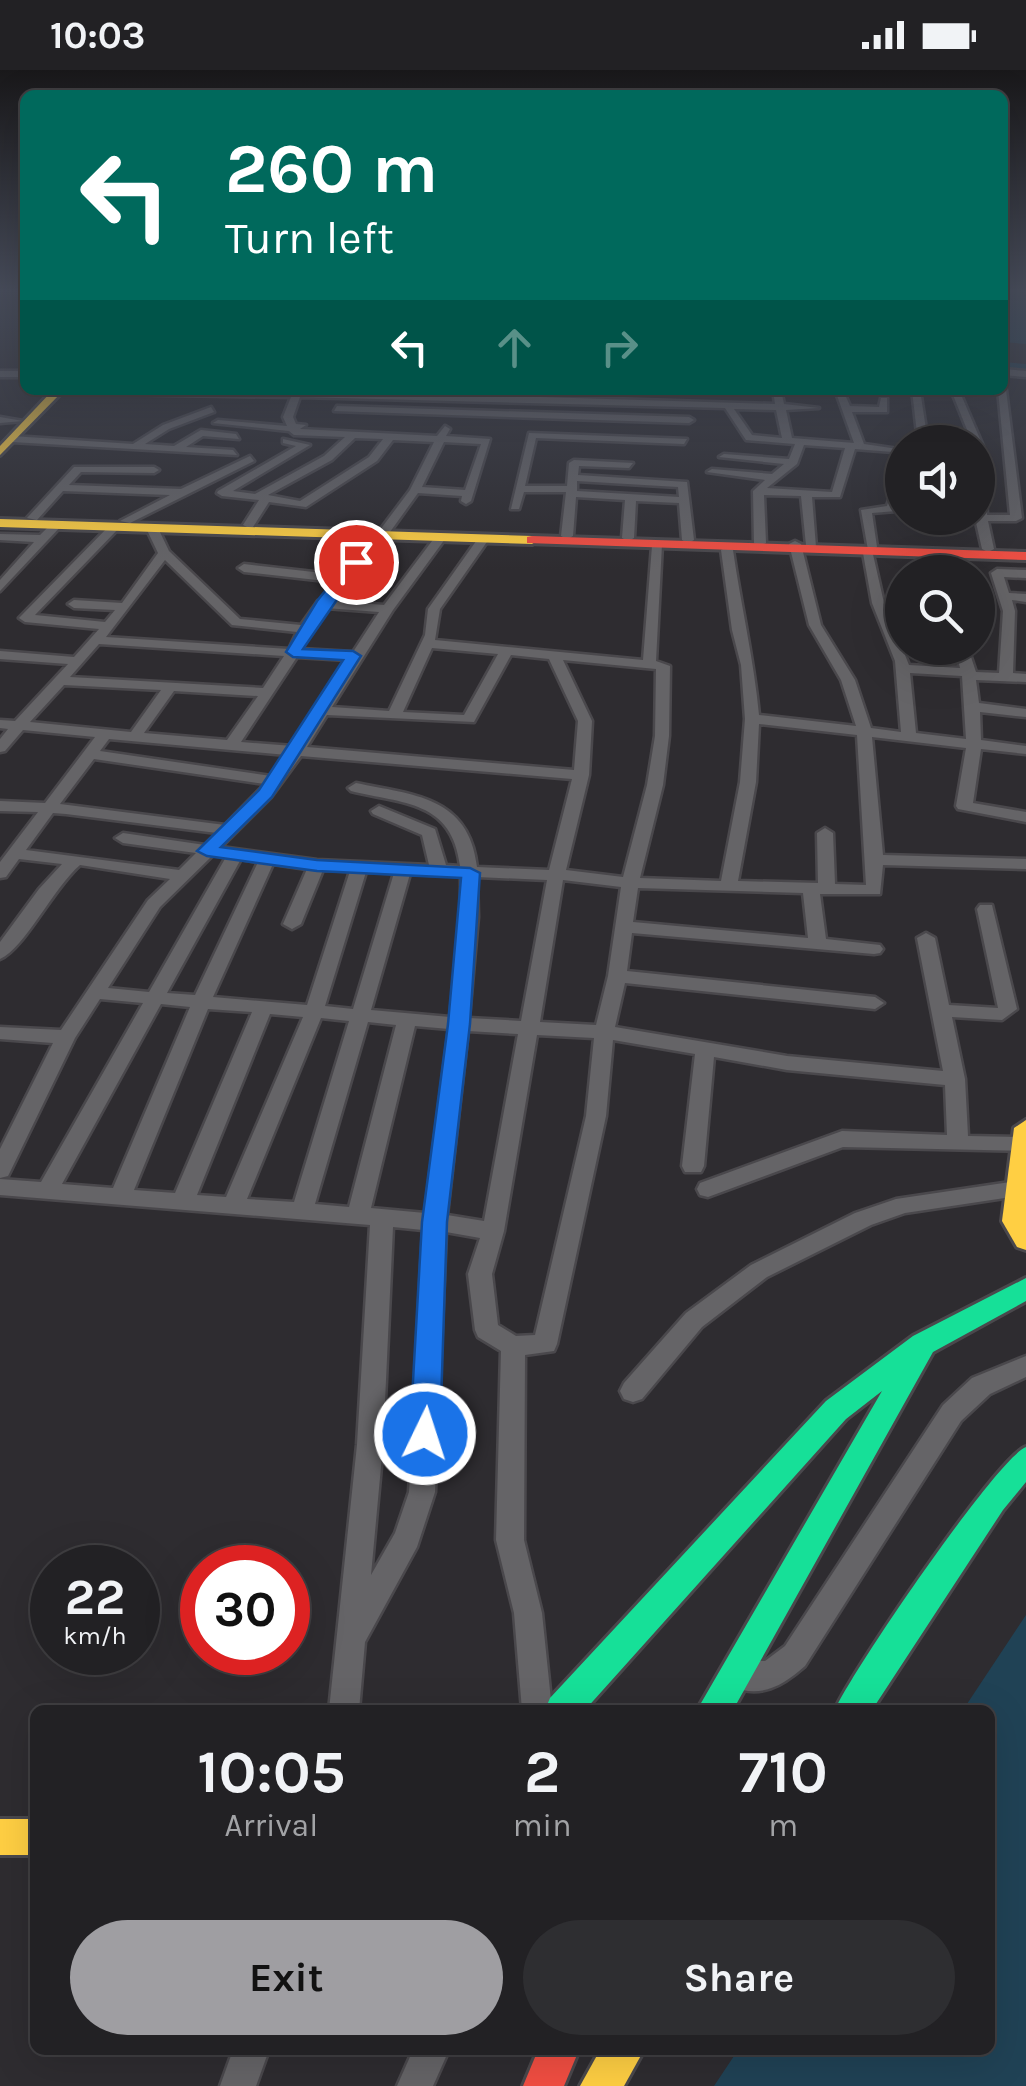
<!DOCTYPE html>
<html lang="en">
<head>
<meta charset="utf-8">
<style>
  :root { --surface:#222124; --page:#2e2e31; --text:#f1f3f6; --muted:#a2a3a6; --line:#3f3e41; --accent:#9f9ea2 }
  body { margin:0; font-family:Karla,sans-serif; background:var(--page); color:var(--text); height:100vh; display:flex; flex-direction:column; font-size:38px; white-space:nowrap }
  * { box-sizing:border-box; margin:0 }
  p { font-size:32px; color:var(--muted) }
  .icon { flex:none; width:55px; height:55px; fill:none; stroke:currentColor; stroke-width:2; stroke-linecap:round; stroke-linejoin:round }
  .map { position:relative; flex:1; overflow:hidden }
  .side { position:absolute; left:30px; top:1635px; width:965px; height:350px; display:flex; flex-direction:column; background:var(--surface); border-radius:15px; box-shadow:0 10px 40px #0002,0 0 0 2px var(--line) }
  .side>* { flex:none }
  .banner { position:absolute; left:20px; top:20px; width:988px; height:305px; border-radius:15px; box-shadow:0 10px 40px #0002,0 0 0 2px var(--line); background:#00695c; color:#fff; overflow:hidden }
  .fabs { position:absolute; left:885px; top:355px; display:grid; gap:20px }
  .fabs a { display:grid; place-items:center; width:110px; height:110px; border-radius:50%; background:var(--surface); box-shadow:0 10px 40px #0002,0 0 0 2px var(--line); font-size:50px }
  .speed { position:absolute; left:30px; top:1475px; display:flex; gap:20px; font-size:50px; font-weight:700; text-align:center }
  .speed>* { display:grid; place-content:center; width:130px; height:130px; border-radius:50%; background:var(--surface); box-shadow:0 10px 40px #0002,0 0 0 2px var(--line); line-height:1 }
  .speed small { font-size:25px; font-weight:400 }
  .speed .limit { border:15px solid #d22; background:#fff; color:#111 }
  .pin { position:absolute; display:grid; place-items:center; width:85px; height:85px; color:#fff; margin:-42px; border:5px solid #fff; border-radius:50%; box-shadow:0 2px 10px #0007 }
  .me { position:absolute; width:110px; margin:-55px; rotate:4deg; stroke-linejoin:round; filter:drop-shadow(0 0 8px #0008) }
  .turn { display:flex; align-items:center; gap:35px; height:210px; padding:0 40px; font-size:45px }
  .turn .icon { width:130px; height:130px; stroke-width:2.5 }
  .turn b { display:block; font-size:70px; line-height:85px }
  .lanes { display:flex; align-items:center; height:95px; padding:0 40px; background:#0003; justify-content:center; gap:50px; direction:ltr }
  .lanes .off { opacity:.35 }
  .eta { display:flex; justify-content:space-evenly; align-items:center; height:170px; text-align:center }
  .eta b { font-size:60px; font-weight:700; line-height:70px }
  .primary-button { display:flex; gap:20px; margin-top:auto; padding:20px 40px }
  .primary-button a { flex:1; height:115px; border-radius:60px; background:var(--accent); color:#111; font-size:40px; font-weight:700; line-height:115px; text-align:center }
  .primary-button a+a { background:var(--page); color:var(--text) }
  .status { display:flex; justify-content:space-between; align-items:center; height:70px; padding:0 50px; background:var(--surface); direction:ltr }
  .status svg { height:28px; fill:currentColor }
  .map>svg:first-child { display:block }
  .water { fill:#204255 }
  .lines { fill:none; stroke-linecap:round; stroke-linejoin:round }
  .canal { fill:#204255; fill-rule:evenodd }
  .street-casing { stroke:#4a484c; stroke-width:5 }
  .fast-casing { stroke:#4a484c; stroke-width:6 }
  .slow-casing { stroke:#4a484c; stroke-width:6 }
  .jam-casing { stroke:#4a484c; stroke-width:6 }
  .street { fill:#656467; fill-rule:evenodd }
  .fast { fill:#16e098; fill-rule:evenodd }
  .slow { fill:#ffcf43; fill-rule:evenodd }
  .jam { fill:#f24e42; fill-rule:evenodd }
  .route { fill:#1a73e8; stroke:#114b97; stroke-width:2.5 }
</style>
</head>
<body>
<div class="status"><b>10:03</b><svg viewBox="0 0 49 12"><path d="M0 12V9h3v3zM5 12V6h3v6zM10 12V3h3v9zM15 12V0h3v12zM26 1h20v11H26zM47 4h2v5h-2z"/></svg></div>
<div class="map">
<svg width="1026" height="2016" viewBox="0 0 1026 2016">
  <rect width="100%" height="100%" fill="#2e2c30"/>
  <g class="water">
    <path d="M1003 218H1015L1026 227V274L1003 272Z"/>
    <path d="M1026 1545V2016H714L738 1980H990V1640H963Z"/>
  </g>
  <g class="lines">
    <path class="canal" d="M1002 292 1026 294V300L1002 297Z"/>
    <defs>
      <g id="street">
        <path d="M1002 299 1026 301V307L1002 305Z"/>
        <rect x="0" y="301" width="25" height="6"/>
        <path d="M1002 317 1006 320 1022 448 1016 451H988L994 479 988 482 982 479 975 448 978 372H972L951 320H959L983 376 987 445H1010L998 320Z"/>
        <path d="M55 320H302L775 334 773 320H781L784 334 819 338 786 340 792 368 854 373 835 320H843L850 336 879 337 881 328H887V342H852L864 374 898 379 893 382 855 379 840 427H812L816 477 806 475 801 426 764 425 766 473 760 476 754 473 753 421 765 410 707 402 712 399 772 404 784 394 719 387 724 384 789 389 795 374 746 370 725 338 300 327 293 347 296 354 306 355 300 359 437 366 445 356 450 359 446 366 490 369 471 431 466 434 461 431 462 426 418 423 390 462H382L380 460 410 420 434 372 393 370 377 391 306 437 269 432 253 457 249 458 243 455 259 430 222 426 217 423 218 421 296 376 283 373V369L310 375 233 421 255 424 324 386 345 367 294 365 289 361 213 353 218 350 287 356 283 347 291 327 59 323ZM734 339 776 340 782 368 752 365ZM355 368 383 369 369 387 300 431 268 425 332 390ZM444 372 481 374 465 420 422 417ZM804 375 845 378 832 422 767 418 797 394Z"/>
        <path d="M912 320H920L928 372H918Z"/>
        <path d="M337 336 689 347 694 350 689 353 334 341Z"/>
        <path d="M211 337 214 342 169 359 145 374 174 376 201 360 236 364 239 369 203 366 186 377 233 380 237 385 12 372 7 369 12 366 133 374 163 355Z"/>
        <path d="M0 347 23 351 0 353Z"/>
        <path d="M529 363 687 369 684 374 536 368 525 416H567L569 393 574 390 633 393 629 398 579 396 578 405 687 412 694 470 688 473 682 470 679 433 636 431 634 468 628 471 622 468 625 430 576 427 573 466 567 469 561 466 566 422H524L519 439H511ZM577 411 678 417 679 427 577 421Z"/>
        <path d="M250 386 254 391 130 453 120 451 170 425 63 421 37 450 27 448 74 397H154L159 400 154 403 81 402 69 415 181 419Z"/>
        <path d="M902 401V421L896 441 872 443 877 477 872 480 884 533 909 595 960 598 955 578H968L976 602 999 603 1003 541 991 503 997 499 1026 500V508L1004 507 1009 523 1026 524V532L1012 530 1015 541 1013 603 1026 604V612L976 610 979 633 1026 639V647L980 642 981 670 1026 676V684L981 679 973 733 1026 742V752L958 739 956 736 966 678 872 667 883 785 1026 789V799L883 795 880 824H820L826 869 880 875 883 879 880 883 874 884 632 863 627 901 875 927 884 933 875 939 625 913 615 957 787 986 943 1001 917 868 926 863 935 868 949 935 998 938 977 839 980 835H992L1017 939 1002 950 952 947 965 1009 968 1066 1021 1067 1026 1069V1081L843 1077 708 1127 700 1125 697 1119 700 1113 842 1061 947 1065 945 1015 787 1000 714 987 704 1096 701 1102H685L682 1096 695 984 613 970 606 1046 557 1274 554 1281 525 1285 524 1470 542 1543 552 1640H522L514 1543 496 1470 501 1281 478 1267 475 1260 468 1204 480 1168 446 1162 435 1422 417 1477 365 1572 359 1640H329L357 1375 370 1155 0 1125V1109L41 1112 143 933 100 929 75 968 11 1100 8 1106 0 1108V1079L53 973 0 969V957L61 960 148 830 170 809 80 795C54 817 24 879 0 889V872L39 819 62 794 19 789 6 807 0 808V792L38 742 0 741V731L45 733 95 667 23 660 5 681 0 682V669L8 659 0 658V650L15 651 68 594 0 589V581L74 587 99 559 25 552 19 548 110 455 120 457 35 545 105 552 115 540 74 538 68 534 74 530 122 533 158 483 146 458 152 455 158 458 169 481 240 549 301 555 318 531 322 530 384 535 435 467H443L445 469 393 540 332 637 389 641 425 565 428 539 479 467 489 469 440 539 435 570 643 590 652 476 662 474 656 591 670 596 669 666 663 715 640 808 721 811 740 712 745 649 741 595 732 560 721 480 727 477 733 480C741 536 754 590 759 645L856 656 841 610 809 555 789 474 795 471 801 474 821 555 855 610 871 658 901 662 895 591 872 533 863 483 868 480 861 440 887 436 897 404ZM165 490 232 555 297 562 289 579 106 567ZM326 538 379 542 353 582 301 579ZM99 574 284 586 263 618 70 607ZM432 578 498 584 464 645 403 642ZM511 585 549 589 578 651 574 700 307 677 327 645 474 652ZM297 587 348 590 293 676 241 672ZM563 590 656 599 655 666 647 715 623 807 566 800 589 705 592 651ZM910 603 962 606 966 669 916 663ZM64 615 161 620 131 662 30 652ZM174 621 258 626 227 670 144 663ZM759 654 857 665 866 815 835 814 833 763 825 758 817 763 818 813 738 811 756 712ZM109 669 287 685 271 706 100 681ZM301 686 572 709 549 800 477 797C469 726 413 725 356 713L348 718 351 721C403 734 452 730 460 796L446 795 435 759 379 736 371 741 373 744 422 765 429 795 317 790 221 777 271 727ZM94 689 265 714 225 755 60 734ZM53 743 66 744 217 763 205 775 123 763 115 768 123 773 196 783 179 800 26 780ZM213 785 226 787 149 922 108 918 160 837ZM241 789 258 792 195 925 167 923ZM273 794 307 799 283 854 292 859 301 854 323 800 350 801 307 935 213 927ZM366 802 394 803 353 939 325 936ZM410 804 461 806V847L450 947 371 940ZM477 807 547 810 521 951 469 948 478 847ZM563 810 621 817 608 906 596 955 540 952ZM638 818 803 823 808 868 633 852ZM161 934 190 937 113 1118 62 1114ZM208 939 252 942 175 1123 134 1120ZM270 944 303 947 226 1127 197 1125ZM321 948 349 951 294 1132 247 1129ZM368 952 396 955 349 1137 315 1134ZM415 956 449 959 425 1143 371 1138ZM468 961 518 964 484 1151 447 1145ZM537 965 594 968 586 1046 535 1265 516 1266 498 1255 492 1204 504 1161ZM393 1157 423 1160 409 1422 395 1463 371 1505 383 1375Z"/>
        <path d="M52 453 62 455 0 521V510L34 472 0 470V464L40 465Z"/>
        <path d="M362 463 372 465 353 488 362 492 341 521 331 518 335 512 244 502 238 498 244 494 340 505 348 495 339 491Z"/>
        <path d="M1017 1111 1026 1116 1025 1125 905 1143 871 1155 767 1207 702 1257 642 1329 633 1332 624 1329 620 1321 624 1313 686 1243 751 1195 855 1143 896 1129Z"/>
        <path d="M1026 1286V1307L990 1324 961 1351 805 1596C782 1616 761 1629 730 1616L725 1606 730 1596 740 1591H765L785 1576 943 1335 972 1308Z"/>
        <path d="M233 1980H269L256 2016H220Z"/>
        <path d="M413 1980H449L433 2016H397Z"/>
      </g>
      <g id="fast">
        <path d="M1026 1208V1231L933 1282 733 1640H697L882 1321 846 1349 585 1640H545L550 1628 826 1331 913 1266Z"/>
        <path d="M1026 1377V1412L1003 1440 872 1640H835C850 1604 998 1387 1026 1377Z"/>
      </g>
      <g id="slow">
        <path d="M53 320H64L0 385V376Z"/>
        <path d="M0 449 532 466 538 470 532 474 0 457Z"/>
        <path d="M1026 1050V1180L1017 1177 1002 1151 1014 1058Z"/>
        <rect x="0" y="1749" width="35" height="36"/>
        <path d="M600 1980H644L624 2016H580Z"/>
      </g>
      <g id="jam">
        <path d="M532 466 1026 482V490L527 473V467Z"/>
        <path d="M538 1980H579L564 2016H523Z"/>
      </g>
    </defs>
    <use href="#street" class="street-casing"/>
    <use href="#fast" class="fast-casing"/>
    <use href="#slow" class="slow-casing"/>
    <use href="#jam" class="jam-casing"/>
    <use href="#street" class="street"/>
    <use href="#fast" class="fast"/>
    <use href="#slow" class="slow"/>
    <use href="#jam" class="jam"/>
  </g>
  <linearGradient id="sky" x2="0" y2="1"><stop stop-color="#19181a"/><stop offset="0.44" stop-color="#464b59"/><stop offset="1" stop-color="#464b59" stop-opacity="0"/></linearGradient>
  <rect width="1026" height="500" fill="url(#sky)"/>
  <path class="route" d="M351 489 363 492 303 579 353 581 361 586 272 727 221 777 317 790 470 798 480 803 470 954 447 1152 440 1364 435 1373 425 1376 415 1373 410 1364 422 1152 448 954 461 808 317 801 207 786 197 781 259 720 343 590 293 587 286 582 317 531Z"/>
</svg>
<div class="fabs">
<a><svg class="icon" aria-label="sound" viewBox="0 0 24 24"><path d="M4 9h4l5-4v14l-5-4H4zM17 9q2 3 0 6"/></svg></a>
<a><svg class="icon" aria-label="search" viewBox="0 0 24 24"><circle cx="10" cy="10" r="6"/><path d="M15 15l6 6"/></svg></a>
</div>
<div class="speed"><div>22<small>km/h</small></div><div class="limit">30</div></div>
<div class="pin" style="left:356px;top:492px;background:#d93025"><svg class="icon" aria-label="arrive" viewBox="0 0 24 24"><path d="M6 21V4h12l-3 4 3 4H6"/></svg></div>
<svg class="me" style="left:425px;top:1364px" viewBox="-20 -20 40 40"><circle r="17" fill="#1a73e8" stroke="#fff" stroke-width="3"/><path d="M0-11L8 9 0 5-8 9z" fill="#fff"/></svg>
<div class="banner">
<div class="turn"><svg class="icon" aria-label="left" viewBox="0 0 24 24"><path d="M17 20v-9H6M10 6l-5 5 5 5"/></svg><div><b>260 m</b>Turn left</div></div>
<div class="lanes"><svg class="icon" aria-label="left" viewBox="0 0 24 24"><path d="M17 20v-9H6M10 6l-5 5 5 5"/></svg><svg class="icon off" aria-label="ahead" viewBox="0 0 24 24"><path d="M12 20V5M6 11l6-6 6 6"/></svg><svg class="icon off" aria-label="right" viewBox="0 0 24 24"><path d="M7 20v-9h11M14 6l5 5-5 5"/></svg></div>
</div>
<section class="side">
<div class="eta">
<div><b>10:05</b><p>Arrival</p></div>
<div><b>2</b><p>min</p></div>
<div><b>710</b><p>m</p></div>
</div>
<div class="primary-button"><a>Exit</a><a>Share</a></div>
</section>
</div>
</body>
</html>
